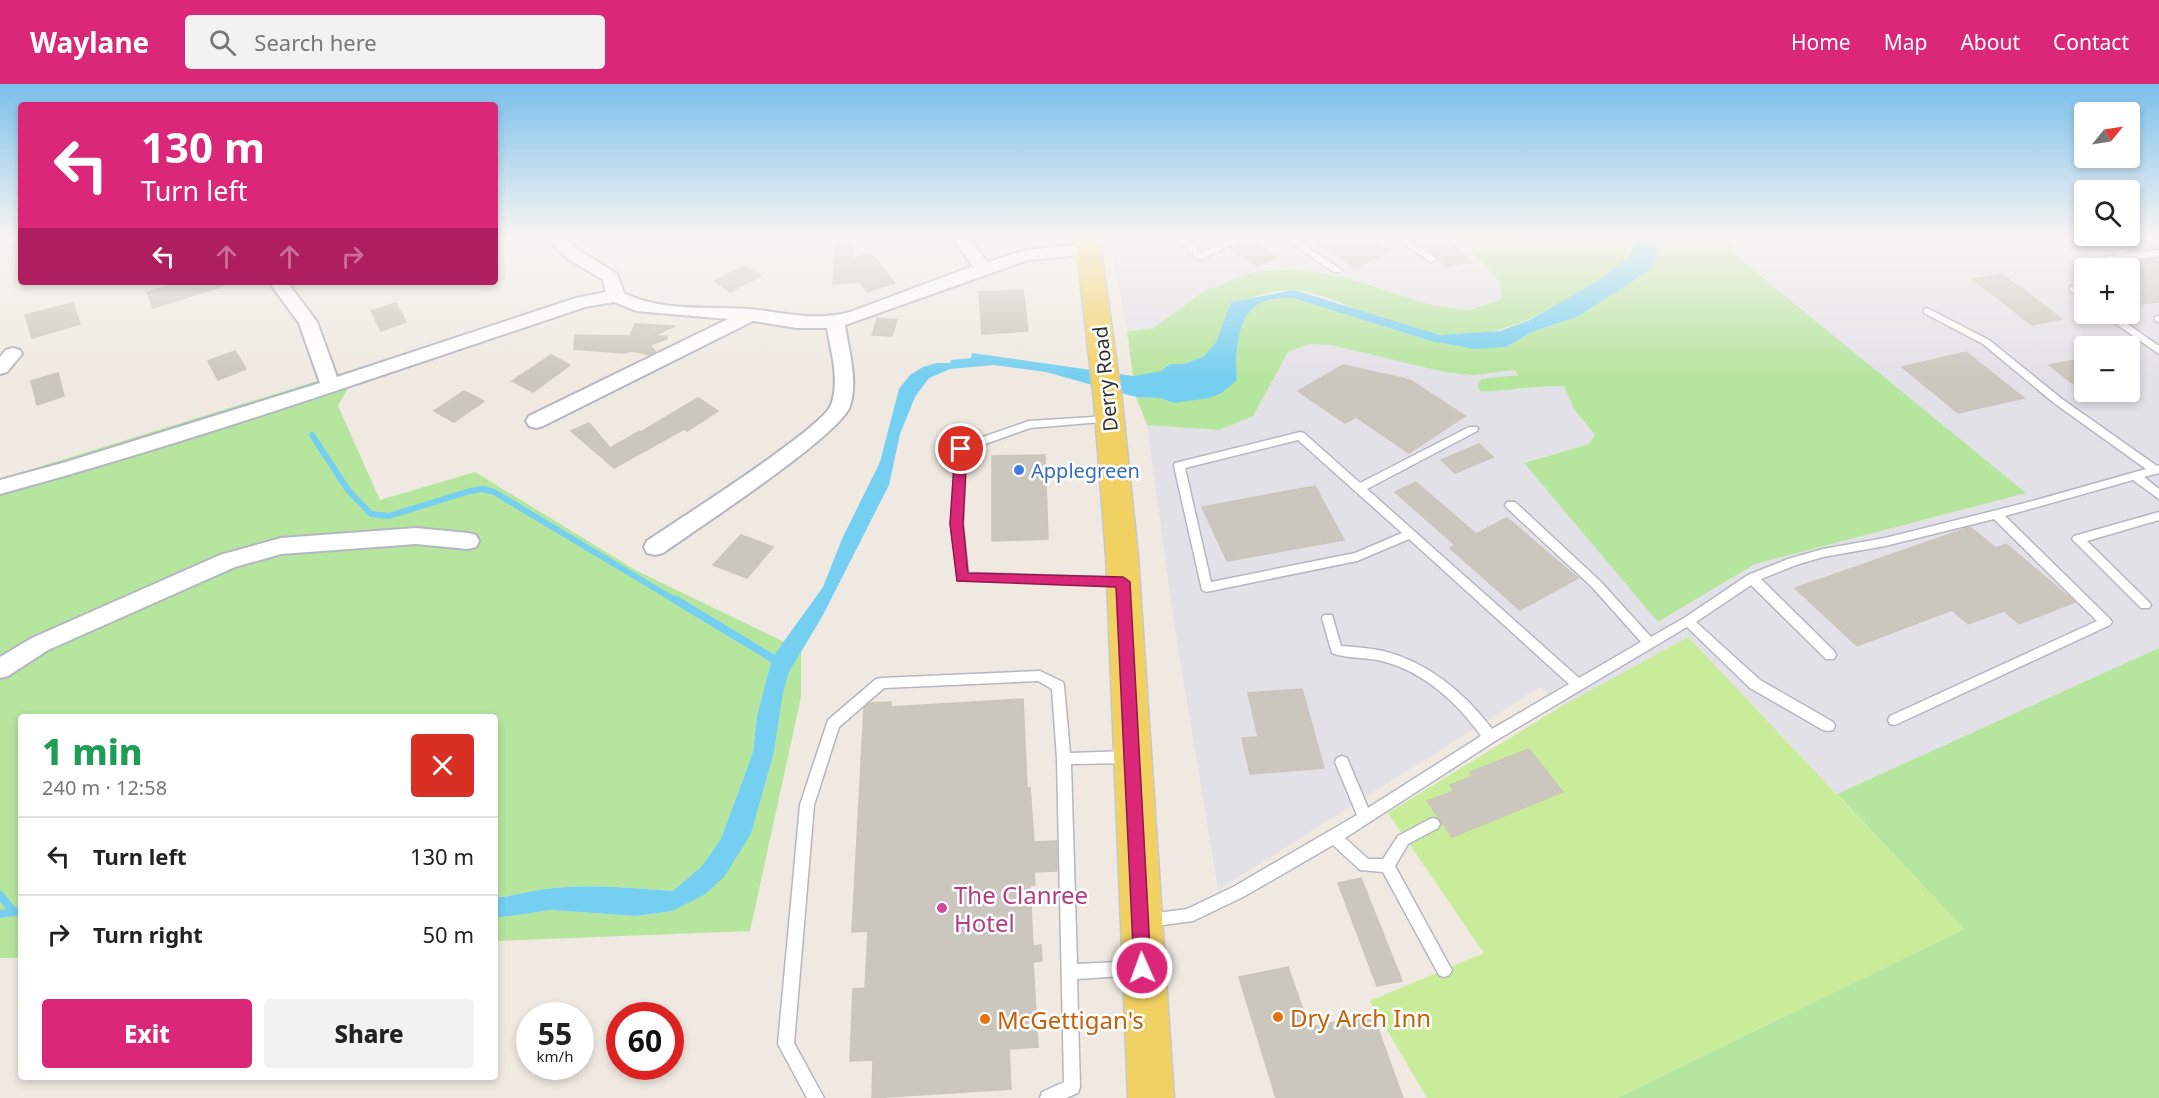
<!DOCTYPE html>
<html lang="en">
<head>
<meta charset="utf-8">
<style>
  :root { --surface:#fff; --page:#f2f2f2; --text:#222; --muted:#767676; --line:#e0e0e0; --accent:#db2777 }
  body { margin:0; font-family:"Noto Sans",sans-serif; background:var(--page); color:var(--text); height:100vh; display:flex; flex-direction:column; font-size:22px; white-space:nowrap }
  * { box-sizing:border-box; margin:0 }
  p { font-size:20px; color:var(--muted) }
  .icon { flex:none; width:33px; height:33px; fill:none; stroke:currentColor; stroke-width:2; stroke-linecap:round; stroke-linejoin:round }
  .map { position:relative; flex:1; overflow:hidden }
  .drawer { position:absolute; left:18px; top:630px; width:480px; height:366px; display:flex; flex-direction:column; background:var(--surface); border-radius:6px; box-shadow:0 3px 9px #0003 }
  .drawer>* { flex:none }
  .guide { position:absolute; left:18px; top:18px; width:480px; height:183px; border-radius:6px; box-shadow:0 3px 9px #0003; background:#db2777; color:#fff; overflow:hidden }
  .needle { width:39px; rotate:60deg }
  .controls { position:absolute; left:2074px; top:18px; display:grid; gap:12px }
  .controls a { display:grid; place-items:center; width:66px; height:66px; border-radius:6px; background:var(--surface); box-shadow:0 3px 9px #0003; font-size:30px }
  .speed { position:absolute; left:516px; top:918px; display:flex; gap:12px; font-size:30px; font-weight:700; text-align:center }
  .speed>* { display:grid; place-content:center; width:78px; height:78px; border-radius:50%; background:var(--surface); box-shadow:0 3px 9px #0003; line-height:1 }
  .speed small { font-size:15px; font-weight:400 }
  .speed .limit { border:9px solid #d22; background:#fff; color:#111 }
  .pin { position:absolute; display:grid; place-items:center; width:51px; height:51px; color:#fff; margin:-26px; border:3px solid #fff; border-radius:50%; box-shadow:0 2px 6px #0007 }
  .me { position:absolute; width:66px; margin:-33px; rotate:358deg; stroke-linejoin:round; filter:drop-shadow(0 0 4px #0008) }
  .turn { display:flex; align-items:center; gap:21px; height:126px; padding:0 24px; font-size:27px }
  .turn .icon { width:78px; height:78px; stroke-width:2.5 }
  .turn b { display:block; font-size:42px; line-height:51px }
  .lanes { display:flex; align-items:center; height:57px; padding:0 24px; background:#0003; justify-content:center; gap:30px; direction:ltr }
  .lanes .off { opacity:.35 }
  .round { display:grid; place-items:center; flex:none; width:63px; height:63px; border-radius:6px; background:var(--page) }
  .headline { display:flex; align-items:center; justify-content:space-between; height:102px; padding:0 24px }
  h1 { font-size:36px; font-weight:800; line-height:45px; color:#1e9e55 }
  .button { display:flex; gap:12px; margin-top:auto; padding:12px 24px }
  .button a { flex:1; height:69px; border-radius:6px; background:var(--accent); color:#fff; font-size:24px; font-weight:800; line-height:69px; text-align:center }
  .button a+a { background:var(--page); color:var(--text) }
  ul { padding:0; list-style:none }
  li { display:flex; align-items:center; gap:18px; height:78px; padding:0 24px; border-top:2px solid var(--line) }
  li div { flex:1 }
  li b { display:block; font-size:22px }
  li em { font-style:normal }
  header { display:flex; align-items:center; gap:36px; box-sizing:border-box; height:84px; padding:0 30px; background:var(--accent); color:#fff }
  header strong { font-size:28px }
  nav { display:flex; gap:33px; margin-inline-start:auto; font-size:21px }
  .search { width:420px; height:54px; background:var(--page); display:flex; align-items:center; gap:15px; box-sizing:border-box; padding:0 21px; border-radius:6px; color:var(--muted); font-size:22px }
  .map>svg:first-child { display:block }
  .industrial { fill:#e3e1e8; fill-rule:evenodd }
  .green { fill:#b6e59e }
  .pitch { fill:#c9ec9a }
  .water { fill:#75cff0 }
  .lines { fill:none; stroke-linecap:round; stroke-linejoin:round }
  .stream-far1 { stroke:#75cff0; stroke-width:6 }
  .stream { stroke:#75cff0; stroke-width:8 }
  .building { fill:#cbc7bf; stroke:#cbc5ba; stroke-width:1.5 }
  .service-casing { stroke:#b4b7c1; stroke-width:3 }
  .minor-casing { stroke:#b4b7c1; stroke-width:4 }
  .primary-casing { stroke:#c9c9c9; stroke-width:3 }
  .service { fill:#fff; fill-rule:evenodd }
  .minor { fill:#fff; fill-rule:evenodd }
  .primary { fill:#f2d163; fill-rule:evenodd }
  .route { fill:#db2777; stroke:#8e194d; stroke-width:1.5 }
  .shop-dot { fill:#3f7fe0; stroke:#fff; stroke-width:2 }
  .hotel-dot { fill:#d1479c; stroke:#fff; stroke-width:2 }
  .food-dot { fill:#e8710a; stroke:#fff; stroke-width:2 }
  .labels { text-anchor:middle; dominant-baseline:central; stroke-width:5; stroke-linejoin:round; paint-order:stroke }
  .street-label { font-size:20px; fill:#2e2e2e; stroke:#fff }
  .shop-label { font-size:20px; fill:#366cbe; stroke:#fff; text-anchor:start }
  .near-hotel-label { font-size:24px; fill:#b23c85; stroke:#fff; text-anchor:start }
  .near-food-label { font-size:24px; fill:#c56008; stroke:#fff; text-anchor:start }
</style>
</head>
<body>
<header>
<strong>Waylane</strong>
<div class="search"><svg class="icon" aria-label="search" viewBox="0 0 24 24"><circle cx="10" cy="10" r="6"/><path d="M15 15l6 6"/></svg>Search here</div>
<nav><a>Home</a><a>Map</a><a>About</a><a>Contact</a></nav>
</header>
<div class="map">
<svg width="2159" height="1014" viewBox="0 0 2159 1014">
  <rect width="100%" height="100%" fill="#efe9e1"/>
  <g class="industrial">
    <path d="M1109 151H1456L1500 198 1503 215 1470 226 1434 222 1343 193 1293 185 1206 206 1152 245 1127 246Z"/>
    <path d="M1728 151H1839L1860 161 1912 151H2159V564L1837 710 1688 553 1562 622 1540 603 1218 806 1174 539 1147 341 1219 346 1288 267 1309 260 1331 261 1473 291 1515 286 1518 291 1481 296 1518 306 1536 302H1565L1574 325 1595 351 1589 360 1524 378 1659 538 1755 480 2025 409 1735 171ZM2085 184H2130V230H2085ZM2085 262H2130V308H2085Z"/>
  </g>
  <g class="green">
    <path d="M1456 151H1637C1638 172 1612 187 1597 197 1550 228 1500 256 1441 251 1418 249 1393 238 1371 231 1349 223 1317 207 1293 206 1273 205 1251 215 1231 218L1216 258 1203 273 1183 280H1170L1161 287 1133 292 1127 247 1152 245 1206 206 1255 188 1293 185 1343 193 1434 222 1470 226 1502 215 1500 198Z"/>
    <path d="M1661 151H1728L1735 171 2026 409 1755 480 1658 538 1524 379 1589 360 1595 351 1574 325 1564 302C1536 302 1509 306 1481 308L1477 302 1481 295 1518 291 1515 286 1473 291 1445 288 1331 261 1309 260 1288 268 1253 332 1219 346 1147 341 1136 313 1161 314 1174 319 1237 296C1235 272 1236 232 1260 219 1270 214 1282 214 1293 214L1431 257 1506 263 1532 248 1579 232 1651 185 1659 170Z"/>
    <path d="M359 284 338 322 380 416 475 388 637 487 784 558 772 574 757 632 753 668 721 755 701 783 673 807C632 804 587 799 546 805 529 807 513 812 495 814V633H21V874H0V395Z"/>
    <path d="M2159 564V1014H1617L1964 845 1837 710Z"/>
    <path d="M801 567V613L750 847 495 857V834L551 826 636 832 672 827 751 750 774 668 783 609 789 588Z"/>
  </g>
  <path class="pitch" d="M1688 553 1964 845 1617 1014H1427L1370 917 1484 869 1388 729 1562 622Z"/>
  <path class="water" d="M1637 151H1661L1659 170 1651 185 1579 232 1532 248 1506 263 1475 265 1431 257 1293 214C1282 214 1270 214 1260 219 1236 232 1235 272 1237 296L1222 309 1209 314 1174 319 1161 314 1136 313 1046 288 994 281 950 285 929 294 915 313 900 350 889 401 823 531 789 588 783 609 774 668 751 750 724 793 704 811 672 827 636 832 551 826 495 834V814C513 812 529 807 546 805 587 799 632 804 673 807L701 783 721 755 753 668 757 632 772 574 823 503 842 455 880 378 899 305 910 291 923 283 936 279H950L951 276 971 274 972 269 1133 292 1161 287 1170 280H1183L1203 273 1216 258 1231 218 1294 206 1440 251 1500 247 1530 236 1599 196 1628 174 1637 156Z"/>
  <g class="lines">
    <path class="stream-far1" d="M312 351 348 406 371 430 389 432 470 407 483 405 494 408 678 518"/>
    <g class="stream">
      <path d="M676 516 772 574"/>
      <path d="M0 811 13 827"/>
      <path d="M0 830 21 827"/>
    </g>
  </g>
  <g class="building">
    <path d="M1302 151H1364L1390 167 1356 184Z"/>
    <path d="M1415 151H1444L1471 178 1446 183Z"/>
    <path d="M2130 151H2159V164L2130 167Z"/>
    <path d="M1249 154 1277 173 1258 182 1229 164Z"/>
    <path d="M852 161V174L871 170 895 199 867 208 859 198 833 200 835 162Z"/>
    <path d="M2159 174V218L2139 220 2130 213V178Z"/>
    <path d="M744 182 760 192 730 208 715 197Z"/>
    <path d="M2002 190 2062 235 2032 241 1973 195Z"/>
    <path d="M181 198H222L223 202 153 224 147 208Z"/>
    <path d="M1023 206 1028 247 982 250 979 208Z"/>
    <path d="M73 219 80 240 32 254 25 231Z"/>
    <path d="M396 219 406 238 381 247 371 227Z"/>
    <path d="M877 234 897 236 892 252 872 251Z"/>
    <path d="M635 240 675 242 653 252H667V255L650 261 656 268 650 271 632 267 624 269 574 265 575 251 630 252Z"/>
    <path d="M235 267 246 285 218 296 208 277Z"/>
    <path d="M1966 268 2024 314 1958 329 1902 283Z"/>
    <path d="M551 271 570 281 533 308 512 297Z"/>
    <path d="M2085 274V309L2049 281Z"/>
    <path d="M1343 281 1410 296 1465 332 1409 369 1356 333 1345 339 1298 307Z"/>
    <path d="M58 289 64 312 37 321 31 297Z"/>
    <path d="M464 307 484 317 454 338 434 327Z"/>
    <path d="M698 314 718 327 687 347 684 345 614 384 571 347 589 339 610 364 640 347 641 348Z"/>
    <path d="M1479 360 1493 373 1455 389 1441 376Z"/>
    <path d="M1045 371 1048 455 992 457V372Z"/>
    <path d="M1416 398 1476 450 1507 434 1578 494 1520 526 1450 464 1455 461 1395 408Z"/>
    <path d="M1315 402 1344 456 1227 477 1202 423Z"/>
    <path d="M1970 443 1996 464 2006 460 2075 518 2019 540 2004 527 1968 540 1952 526 1857 562 1795 504Z"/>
    <path d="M741 451 773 463 747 494 713 481Z"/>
    <path d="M1302 605 1324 684 1250 690 1242 654 1258 653 1248 609Z"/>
    <path d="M1023 615 1027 704H1030L1034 758 1057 757V787L1034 788 1035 801H1030L1033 862 1041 861 1042 877 1033 878 1038 963 1009 965 1011 1005 872 1014 873 976 850 977 853 905 865 904 868 847 852 848 864 624 870 619 891 618V623Z"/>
    <path d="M1529 665 1563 708 1452 753 1427 717 1454 707 1450 701 1473 692 1470 688Z"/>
    <path d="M1361 794 1402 897 1377 902 1338 799Z"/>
    <path d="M1288 883 1309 943 1373 931 1403 1014H1276L1239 893Z"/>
  </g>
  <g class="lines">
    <defs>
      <g id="service">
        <path d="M1174 151H1183L1201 169 1239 151H1250L1200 176 1197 175Z"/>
        <path d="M1279 151H1289L1342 186 1340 188H1334Z"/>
        <path d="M1390 151H1400L1437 175 1432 178 1429 177Z"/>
        <path d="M2159 166V172L2094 180 2089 177 2094 174Z"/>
        <path d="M2073 202 2085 209V216L2070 207V203Z"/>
        <path d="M1927 224 1989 256 2062 315 2157 382 2159 381V389L2144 393 2159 405V415L2133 396 2005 432 2110 535 2112 538 2110 541 1895 641 1890 640 1888 636 1890 632 2097 537 1994 435 1885 462 1823 473 1796 481 1761 495 1834 567 1836 571 1834 575H1826L1751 501 1696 538 1760 596 1833 638 1835 642 1833 646 1828 647 1823 646 1750 604 1687 543 1495 657 1345 754 1368 775H1383L1398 752 1428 736 1433 734 1438 736 1440 740 1438 744 1408 760 1395 782 1449 881 1452 886 1449 891 1444 893 1439 891 1383 788 1360 786 1333 761 1243 813 1193 837 1148 843 1143 841 1141 836 1143 831 1187 825 1233 803 1357 731 1335 678 1337 674 1342 672 1347 674 1368 724 1481 652C1458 619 1423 587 1382 577 1366 573 1348 575 1332 569L1322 534 1324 531H1332L1341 562C1355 563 1369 564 1383 567 1428 578 1465 609 1492 645L1569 600 1409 455 1357 477 1206 508 1202 506 1174 382 1175 379 1300 348 1304 349 1360 399 1469 343H1477L1478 345 1477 347 1367 405 1579 594 1641 558 1592 503 1507 424 1505 421 1507 418H1515L1600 497 1651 553 1684 534 1748 491 1788 475 1823 465 1885 454 2029 418 2146 385 2054 319 1983 260 1924 229V225ZM1298 356 1402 449 1355 469 1211 498 1185 384Z"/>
        <path d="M2102 230H2113L2159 262V270Z"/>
        <path d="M2159 232V238L2155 237V233Z"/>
        <path d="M1109 332 1113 333 1114 335 1113 337 1030 344 966 367 963 440 968 489 1123 494 1129 498 1127 501 958 496 951 440 957 362 1029 337Z"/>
        <path d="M2159 428V436L2087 457 2149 518 2151 521 2149 524H2141L2072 455 2074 452Z"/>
        <path d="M1040 587 1063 598 1064 602 1070 669 1128 667 1133 669 1135 673 1133 677 1128 679 1071 680 1077 880 1137 877 1142 879 1145 884 1142 889 1137 891 1077 895 1080 1003 1078 1009 1066 1014H1040L1042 1008 1064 998 1057 675 1052 605 1038 597 884 604 839 643 814 721 794 959 824 1014H807L778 960 800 721 828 636 876 595 881 594Z"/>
      </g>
      <g id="minor">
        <path d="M543 151H561L579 166 617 190 624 209C661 228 707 222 748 225 783 228 815 238 850 228L973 182 950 151H967L987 178 1026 166 1090 160 1096 161 1098 165 1096 169 1090 170 1028 176 845 241C849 268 858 296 850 322 841 351 695 446 663 469L655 471 647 469 644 463 647 457C676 437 823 344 831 321 840 296 831 268 827 244H797L753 237 543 342 536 344 529 342 526 337 529 332 728 235 636 227 614 218 585 223C391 288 198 356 0 410V396L66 378 320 299 299 239 269 198H287L317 238 337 293 576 214 606 208 603 196 567 174Z"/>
        <path d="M13 264 20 266 22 270 7 288 0 290V273L6 266Z"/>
        <path d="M416 444 468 449 476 451 479 457 476 463 468 465 416 460 281 470 235 483 48 566 8 592 0 594V573L32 554 220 471 281 454Z"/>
      </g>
      <path id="primary" d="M1075 151H1099L1122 317 1138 472 1174 1014H1128L1106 472 1094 317Z"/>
    </defs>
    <use href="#service" class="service-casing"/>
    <use href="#minor" class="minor-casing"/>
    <use href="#primary" class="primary-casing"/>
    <use href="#service" class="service"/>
    <use href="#minor" class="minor"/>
    <use href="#primary" class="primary"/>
  </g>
  <linearGradient id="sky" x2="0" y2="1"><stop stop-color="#7abfeb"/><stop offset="0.52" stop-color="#f8f5f2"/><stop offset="1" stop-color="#f8f5f2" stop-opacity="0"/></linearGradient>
  <rect width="2159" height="293" fill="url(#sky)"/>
  <path class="route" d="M961 361 967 365 963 440 968 489 1123 493 1130 498 1151 884 1148 890 1142 892 1136 890 1134 884 1116 503 957 497 950 440 955 365Z"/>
  <circle class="shop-dot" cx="1019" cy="386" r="6"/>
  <circle class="hotel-dot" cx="942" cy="824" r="6"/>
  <g class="food-dot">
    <circle cx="1278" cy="933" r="6"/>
    <circle cx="985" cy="935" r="6"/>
  </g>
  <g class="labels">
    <g class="street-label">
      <text transform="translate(1105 295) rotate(-96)">Derry Road</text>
    </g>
    <g class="shop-label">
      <text x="1031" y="386">Applegreen</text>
    </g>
    <g class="near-hotel-label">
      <text x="954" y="810">The Clanree<tspan x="954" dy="28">Hotel</tspan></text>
    </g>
    <g class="near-food-label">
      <text x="1290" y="933">Dry Arch Inn</text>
      <text x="997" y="935">McGettigan's</text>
    </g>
  </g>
</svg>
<div class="controls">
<a><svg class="needle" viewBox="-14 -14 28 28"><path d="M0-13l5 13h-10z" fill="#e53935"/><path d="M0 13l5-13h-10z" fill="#767676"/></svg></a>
<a><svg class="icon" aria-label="search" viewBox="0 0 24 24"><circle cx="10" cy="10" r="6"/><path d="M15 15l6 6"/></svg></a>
<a>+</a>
<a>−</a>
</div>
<div class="speed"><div>55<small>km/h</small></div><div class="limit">60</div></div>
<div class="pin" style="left:961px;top:365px;background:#d93025"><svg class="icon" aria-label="arrive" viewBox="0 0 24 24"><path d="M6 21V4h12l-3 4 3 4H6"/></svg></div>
<svg class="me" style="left:1142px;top:884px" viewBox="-20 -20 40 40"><circle r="17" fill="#db2777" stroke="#fff" stroke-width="3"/><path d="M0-11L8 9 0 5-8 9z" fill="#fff"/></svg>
<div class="guide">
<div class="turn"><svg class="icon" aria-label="left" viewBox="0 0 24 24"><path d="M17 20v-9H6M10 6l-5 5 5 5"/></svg><div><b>130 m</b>Turn left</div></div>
<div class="lanes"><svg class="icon" aria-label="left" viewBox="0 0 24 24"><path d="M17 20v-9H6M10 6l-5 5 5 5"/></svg><svg class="icon off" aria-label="ahead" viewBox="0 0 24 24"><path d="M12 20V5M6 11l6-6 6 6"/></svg><svg class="icon off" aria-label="ahead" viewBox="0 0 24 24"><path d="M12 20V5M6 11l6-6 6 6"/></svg><svg class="icon off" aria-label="right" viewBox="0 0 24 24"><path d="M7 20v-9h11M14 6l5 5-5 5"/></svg></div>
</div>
<section class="drawer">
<div class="headline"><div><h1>1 min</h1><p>240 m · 12:58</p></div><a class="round" style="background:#d93025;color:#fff"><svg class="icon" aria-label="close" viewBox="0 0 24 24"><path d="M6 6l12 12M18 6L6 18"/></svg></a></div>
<ul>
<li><svg class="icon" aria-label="left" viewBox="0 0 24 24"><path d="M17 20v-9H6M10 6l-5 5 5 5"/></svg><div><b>Turn left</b></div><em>130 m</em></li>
<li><svg class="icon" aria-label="right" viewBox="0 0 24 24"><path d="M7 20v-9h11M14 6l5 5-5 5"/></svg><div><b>Turn right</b></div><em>50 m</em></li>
</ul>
<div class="button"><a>Exit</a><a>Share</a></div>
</section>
</div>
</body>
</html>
